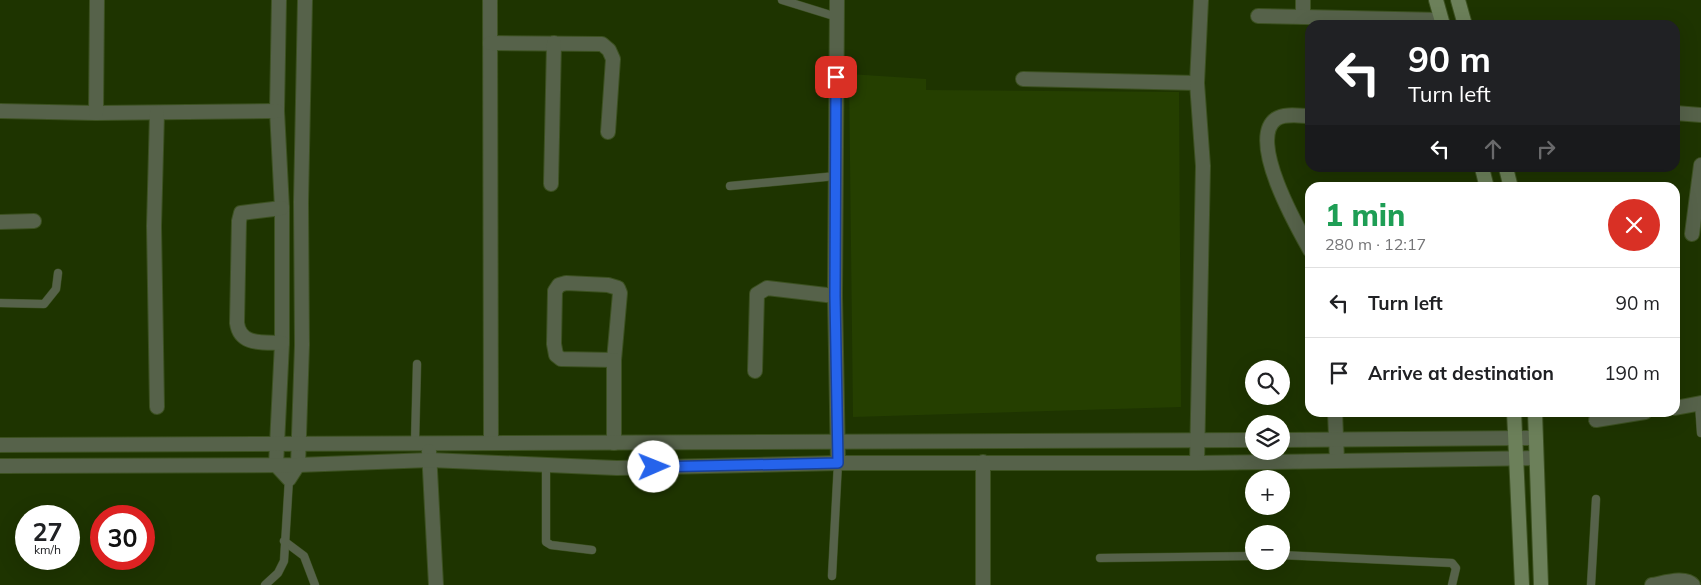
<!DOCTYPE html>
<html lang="en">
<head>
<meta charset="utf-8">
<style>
  :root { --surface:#fff; --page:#f6f6f6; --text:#202124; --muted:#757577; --line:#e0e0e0 }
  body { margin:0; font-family:Mulish,sans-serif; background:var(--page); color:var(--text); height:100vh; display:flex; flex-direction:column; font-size:19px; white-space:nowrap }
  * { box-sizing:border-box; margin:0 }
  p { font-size:16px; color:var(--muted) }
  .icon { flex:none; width:28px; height:28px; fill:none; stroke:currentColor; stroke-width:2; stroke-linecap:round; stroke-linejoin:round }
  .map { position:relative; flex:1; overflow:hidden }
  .side { position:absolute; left:1305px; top:182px; width:375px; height:235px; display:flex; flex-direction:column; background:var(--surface); border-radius:15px; box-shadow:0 5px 20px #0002 }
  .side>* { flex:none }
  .hud { position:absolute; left:1305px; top:20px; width:375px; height:152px; border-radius:15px; box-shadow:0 5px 20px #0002; background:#202124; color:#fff; overflow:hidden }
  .controls { position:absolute; left:1245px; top:360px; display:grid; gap:10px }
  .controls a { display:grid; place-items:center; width:45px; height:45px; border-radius:50%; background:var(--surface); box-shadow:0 5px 20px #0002; font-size:25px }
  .speed { position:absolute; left:15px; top:505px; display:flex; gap:10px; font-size:25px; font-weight:700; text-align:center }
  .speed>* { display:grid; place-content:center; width:65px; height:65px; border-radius:50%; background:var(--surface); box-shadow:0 5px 20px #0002; line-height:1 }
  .speed small { font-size:12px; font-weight:400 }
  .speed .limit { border:8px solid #d22; background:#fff; color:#111 }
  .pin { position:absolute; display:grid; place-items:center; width:42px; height:42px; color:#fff; margin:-21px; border-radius:10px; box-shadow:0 2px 8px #0006 }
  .me { position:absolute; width:55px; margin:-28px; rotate:89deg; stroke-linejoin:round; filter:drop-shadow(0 0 4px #0008) }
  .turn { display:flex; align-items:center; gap:18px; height:105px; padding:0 20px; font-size:22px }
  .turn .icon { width:65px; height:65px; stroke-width:2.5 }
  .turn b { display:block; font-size:35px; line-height:42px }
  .lanes { display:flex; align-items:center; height:48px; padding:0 20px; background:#0003; justify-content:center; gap:25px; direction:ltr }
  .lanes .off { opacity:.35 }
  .round { display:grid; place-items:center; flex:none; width:52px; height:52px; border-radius:26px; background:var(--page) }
  .headline { display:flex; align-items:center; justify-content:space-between; height:85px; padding:0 20px }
  h1 { font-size:30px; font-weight:800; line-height:38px; color:#1e9e55 }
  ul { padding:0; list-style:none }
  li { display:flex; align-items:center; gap:15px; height:70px; padding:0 20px; border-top:1px solid var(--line) }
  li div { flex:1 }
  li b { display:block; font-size:19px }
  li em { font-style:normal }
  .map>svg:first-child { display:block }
  .built { fill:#253f00 }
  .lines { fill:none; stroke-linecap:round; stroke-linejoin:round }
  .service-casing { stroke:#3c5120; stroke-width:9 }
  .minor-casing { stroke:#3c5120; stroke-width:16 }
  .secondary-casing { stroke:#3c5120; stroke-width:16 }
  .service { stroke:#56624a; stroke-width:8 }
  .minor { stroke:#56624a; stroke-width:14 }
  .secondary { stroke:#6c805a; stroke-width:14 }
  .route-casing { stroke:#184099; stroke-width:12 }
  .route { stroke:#2563eb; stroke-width:9 }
</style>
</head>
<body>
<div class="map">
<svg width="1701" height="585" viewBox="0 0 1701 585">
  <rect width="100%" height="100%" fill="#1e3400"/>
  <path class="built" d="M849 74 926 79V90L1179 92 1181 407 853 417Z"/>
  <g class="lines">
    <defs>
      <g id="service">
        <path d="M782 0 837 17"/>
        <path d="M730 186 836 176"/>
        <path d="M0 303 44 304 56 289 58 273"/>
        <path d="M1699 404 1701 433"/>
        <path d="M415 442 417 364"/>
        <path d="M546 464V542L551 545 592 550"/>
        <path d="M284 541 304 556 315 585"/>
        <path d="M1281 555 1452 563 1456 568 1452 585"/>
        <path d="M1100 558 1254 556"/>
        <path d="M832 576 838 463"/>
        <path d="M265 585 278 573 284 561 289 479"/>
        <path d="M1591 585 1596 499"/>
      </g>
      <g id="minor">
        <path d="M279 0 277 111 282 208V343L276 465 289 479 298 465 302 345 301 202 305 0"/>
        <path d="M490 0 491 443"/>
        <path d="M837 0 835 296 838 463"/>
        <path d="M1303 0V17"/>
        <path d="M1258 16 1441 20"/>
        <path d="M490 43 602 44 609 50 613 59 608 132"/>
        <path d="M1023 79 1197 83"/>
        <path d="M0 111 96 113 277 111"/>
        <path d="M96 113 97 0"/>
        <path d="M1675 113 1701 115"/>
        <path d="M1310 116C1300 116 1285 113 1276 119 1247 139 1297 227 1310 250"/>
        <path d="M551 184 554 43"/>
        <path d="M0 222 34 221"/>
        <path d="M1692 234 1701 165"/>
        <path d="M566 283 608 285 618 288 620 293 614 360 561 359 556 355 554 344 555 291 559 285Z"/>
        <path d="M282 343C263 342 240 346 237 323L239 221 241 213 282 208"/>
        <path d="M755 371 757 294 767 288 835 296"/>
        <path d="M157 407 154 226 157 113"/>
        <path d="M1675 408 1701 403"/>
        <path d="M1335 412 1337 461"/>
        <path d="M1596 420 1645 412"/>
        <path d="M1281 440 1535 438"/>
        <path d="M614 443V360"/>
        <path d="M0 445 1254 440"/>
        <path d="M429 451 436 585"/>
        <path d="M1197 463 1203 166 1197 83 1201 0"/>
        <path d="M0 466 298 465 430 460 617 468 838 463H1197L1536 458"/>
        <path d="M983 585V462"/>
        <path d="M1652 585C1664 583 1685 576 1693 585"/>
      </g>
      <g id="secondary">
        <path d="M1436 0 1443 25"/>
        <path d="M1458 0 1465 25"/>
        <path d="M1482 168 1487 188"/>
        <path d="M1506 168 1511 188"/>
        <path d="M1514 412 1522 585"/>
        <path d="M1535 412 1541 585"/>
      </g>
    </defs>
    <use href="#service" class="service-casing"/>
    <use href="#minor" class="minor-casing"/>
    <use href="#secondary" class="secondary-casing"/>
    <use href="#service" class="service"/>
    <use href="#minor" class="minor"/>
    <use href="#secondary" class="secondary"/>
  </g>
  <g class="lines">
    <defs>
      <path id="route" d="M654 467 838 463 835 296 836 77"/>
    </defs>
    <use href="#route" class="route-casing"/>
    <use href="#route" class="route"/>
  </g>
</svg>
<div class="controls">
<a><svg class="icon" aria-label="search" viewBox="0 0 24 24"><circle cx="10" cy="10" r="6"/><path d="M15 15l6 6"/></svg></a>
<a><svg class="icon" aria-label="layers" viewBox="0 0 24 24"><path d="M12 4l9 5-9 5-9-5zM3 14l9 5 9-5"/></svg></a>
<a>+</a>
<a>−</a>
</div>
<div class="speed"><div>27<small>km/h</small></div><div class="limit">30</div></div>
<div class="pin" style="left:836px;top:77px;background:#d93025"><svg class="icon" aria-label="arrive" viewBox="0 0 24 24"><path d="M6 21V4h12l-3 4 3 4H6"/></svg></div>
<svg class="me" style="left:654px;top:467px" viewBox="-20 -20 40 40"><circle r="19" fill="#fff"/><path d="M0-13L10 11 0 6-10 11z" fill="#2563eb"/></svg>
<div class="hud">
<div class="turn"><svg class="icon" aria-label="left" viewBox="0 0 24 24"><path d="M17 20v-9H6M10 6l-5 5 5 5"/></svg><div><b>90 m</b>Turn left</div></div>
<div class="lanes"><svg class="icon" aria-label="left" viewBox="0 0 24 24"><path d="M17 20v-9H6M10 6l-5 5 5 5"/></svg><svg class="icon off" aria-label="ahead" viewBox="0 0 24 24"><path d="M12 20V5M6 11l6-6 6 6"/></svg><svg class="icon off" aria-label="right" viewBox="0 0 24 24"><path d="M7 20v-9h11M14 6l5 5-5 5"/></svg></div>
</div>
<section class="side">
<div class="headline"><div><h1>1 min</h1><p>280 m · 12:17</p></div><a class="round" style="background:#d93025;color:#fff"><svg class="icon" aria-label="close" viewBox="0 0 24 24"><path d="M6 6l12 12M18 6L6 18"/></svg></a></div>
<ul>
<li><svg class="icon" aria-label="left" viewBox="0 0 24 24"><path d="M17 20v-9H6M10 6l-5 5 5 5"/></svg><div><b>Turn left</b></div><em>90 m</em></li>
<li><svg class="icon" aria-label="arrive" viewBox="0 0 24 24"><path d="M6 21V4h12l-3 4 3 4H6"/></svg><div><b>Arrive at destination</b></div><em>190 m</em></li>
</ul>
</section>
</div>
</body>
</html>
